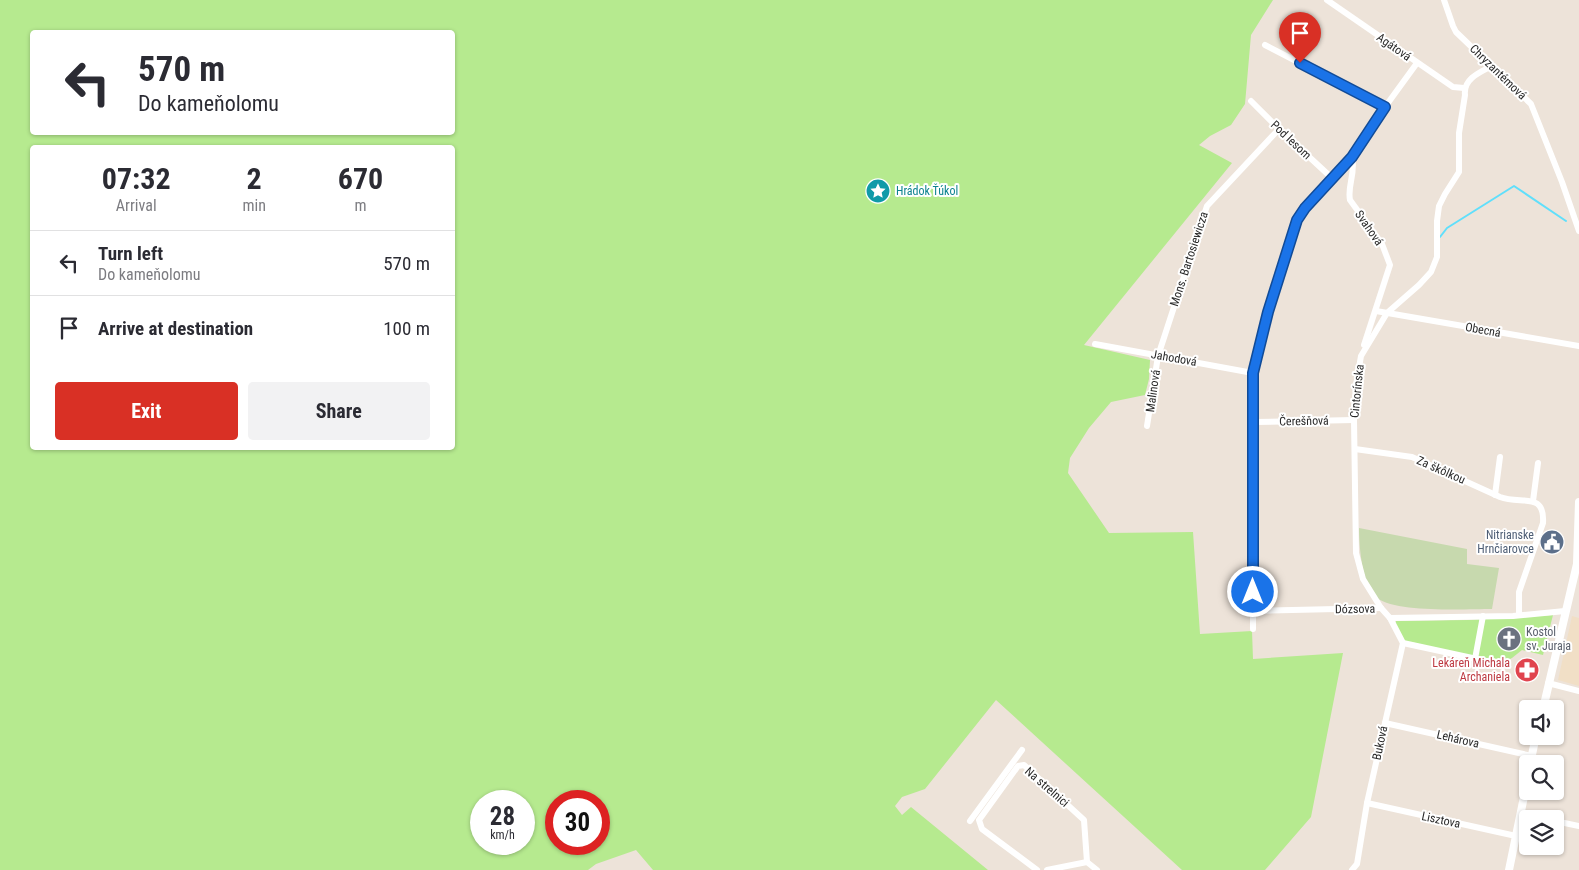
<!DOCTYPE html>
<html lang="en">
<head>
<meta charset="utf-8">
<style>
  :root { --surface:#fff; --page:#f2f2f3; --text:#2b2b33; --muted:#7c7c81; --line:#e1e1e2; --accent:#d93025 }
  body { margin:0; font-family:"Roboto Condensed",sans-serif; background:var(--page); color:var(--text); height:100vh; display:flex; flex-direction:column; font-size:19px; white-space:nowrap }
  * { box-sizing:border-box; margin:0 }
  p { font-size:16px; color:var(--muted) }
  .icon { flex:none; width:28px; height:28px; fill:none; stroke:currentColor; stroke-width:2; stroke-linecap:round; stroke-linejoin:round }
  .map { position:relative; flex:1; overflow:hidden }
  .panel { position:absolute; left:30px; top:145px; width:425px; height:305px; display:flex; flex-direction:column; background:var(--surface); border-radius:5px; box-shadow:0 1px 4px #0004 }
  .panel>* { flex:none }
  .top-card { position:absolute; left:30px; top:30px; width:425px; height:105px; border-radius:5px; box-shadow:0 1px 4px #0004; background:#fff; color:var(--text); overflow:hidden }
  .fabs { position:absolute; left:1519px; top:700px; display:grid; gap:10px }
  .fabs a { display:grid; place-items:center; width:45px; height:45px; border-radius:5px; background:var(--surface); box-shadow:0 1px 4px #0004; font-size:25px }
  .speed { position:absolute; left:470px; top:790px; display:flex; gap:10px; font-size:25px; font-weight:700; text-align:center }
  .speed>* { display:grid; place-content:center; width:65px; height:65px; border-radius:50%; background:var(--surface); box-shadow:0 1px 4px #0004; line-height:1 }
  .speed small { font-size:12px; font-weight:400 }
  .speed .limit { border:8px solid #d22; background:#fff; color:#111 }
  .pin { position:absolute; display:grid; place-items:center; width:42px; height:42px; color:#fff; margin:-51px -21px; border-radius:50% 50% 50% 0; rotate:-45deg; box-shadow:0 0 5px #0007 }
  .pin .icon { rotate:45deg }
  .me { position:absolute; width:55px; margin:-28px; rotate:0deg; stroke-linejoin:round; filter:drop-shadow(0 0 4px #0008) }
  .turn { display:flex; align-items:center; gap:18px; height:105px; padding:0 25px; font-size:22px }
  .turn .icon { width:65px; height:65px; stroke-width:2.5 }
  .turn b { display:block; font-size:35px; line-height:42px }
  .eta { display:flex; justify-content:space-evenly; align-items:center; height:85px; text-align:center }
  .eta b { font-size:30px; font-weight:700; line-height:35px }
  .action { display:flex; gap:10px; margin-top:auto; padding:10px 25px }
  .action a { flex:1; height:58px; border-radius:5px; background:var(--accent); color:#fff; font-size:20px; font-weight:700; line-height:58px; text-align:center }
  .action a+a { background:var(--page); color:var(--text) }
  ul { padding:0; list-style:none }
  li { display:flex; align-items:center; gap:15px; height:65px; padding:0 25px; border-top:1px solid var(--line) }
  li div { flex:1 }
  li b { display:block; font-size:19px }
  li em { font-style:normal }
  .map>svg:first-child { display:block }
  .education { fill:#f1dfc6 }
  .green { fill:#b6ea8f; fill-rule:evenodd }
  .cemetery { fill:#c7d9ae }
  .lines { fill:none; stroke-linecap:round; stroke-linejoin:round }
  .stream { stroke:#60dffb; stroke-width:2 }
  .minor { stroke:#fff; stroke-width:6 }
  .tertiary { stroke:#fff; stroke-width:8 }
  .route-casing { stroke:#114b97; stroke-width:12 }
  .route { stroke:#1a73e8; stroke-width:9 }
  .labels { text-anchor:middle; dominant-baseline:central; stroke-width:4; stroke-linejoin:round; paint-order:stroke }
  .street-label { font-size:12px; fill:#292929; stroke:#fff }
  .culture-label { font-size:12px; fill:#0d838f; stroke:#fff; text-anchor:start }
  .service-label { font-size:12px; fill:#4e5e75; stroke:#fff; text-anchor:end }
  .worship-label { font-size:12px; fill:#5b616d; stroke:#fff; text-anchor:start }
  .health-label { font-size:12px; fill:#be3a42; stroke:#fff; text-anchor:end }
</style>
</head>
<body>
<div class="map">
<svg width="1579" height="870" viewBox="0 0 1579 870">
  <rect width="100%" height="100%" fill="#ede3d9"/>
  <path class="education" d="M1572 616 1579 618V686L1558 680Z"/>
  <g class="green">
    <path d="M0 0H1273L1251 35 1245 104 1231 125 1210 136 1199 145 1232 163 1084 345 1150 360 1149 379 1145 395 1111 402 1089 428 1070 458 1068 473 1109 533 1193 532 1200 634 1252 631 1253 659 1343 653 1311 817 1265 870H1182L996 700 925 789 902 797 895 806 902 815 911 807 988 870H653L636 850 596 864 588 870H0ZM32 32H452V132H32ZM32 148H452V448H32ZM481 801H524V844H481ZM556 801H599V844H556Z"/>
    <path d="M1553 615 1543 655 1522 650 1512 658 1500 664 1407 645 1395 625 1396 621 1468 620Z"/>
  </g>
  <path class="cemetery" d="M1359 528 1467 549V564L1499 568 1492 609C1466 609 1397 613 1377 598 1362 588 1359 545 1359 528Z"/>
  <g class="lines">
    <path class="stream" d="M1440 237 1447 228 1514 186 1566 221"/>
    <g class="minor">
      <path d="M1327 0 1453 87 1464 88"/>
      <path d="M1444 0 1453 26 1456 32 1531 104 1562 182 1579 231"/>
      <path d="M1265 45 1385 107"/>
      <path d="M1492 66C1480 72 1463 79 1465 95L1459 133V172L1445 194 1439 206 1437 221V257L1431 272 1419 285 1387 313 1361 356 1356 385 1354 420 1356 553 1363 579 1381 608 1390 618 1513 616 1565 611"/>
      <path d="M1251 101 1279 129 1333 179"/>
      <path d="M1352 157C1356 173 1347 186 1350 200L1382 244 1390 265 1364 345"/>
      <path d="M1376 311 1579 346"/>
      <path d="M1095 344 1253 373"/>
      <path d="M1254 422 1354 420"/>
      <path d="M1147 426 1158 356 1207 206 1279 129"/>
      <path d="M1355 449 1412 457 1500 497C1521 505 1545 491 1543 523L1519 592V615"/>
      <path d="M1495 495 1500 457"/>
      <path d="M1533 501 1538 463"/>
      <path d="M1253 611 1381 608"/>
      <path d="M1253 629V373L1269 311 1297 220 1305 208 1352 157 1385 107 1417 63"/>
      <path d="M1403 643 1500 664"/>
      <path d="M1475 659 1483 616"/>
      <path d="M1548 683 1579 691"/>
      <path d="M1385 723 1532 756"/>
      <path d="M1367 803 1516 836"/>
      <path d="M1520 814 1545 819"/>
      <path d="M970 821 1022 750"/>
      <path d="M1555 821 1579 826"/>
      <path d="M1037 870 982 829 979 820 1018 766 1024 765 1084 820 1087 862 1097 870"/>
      <path d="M1047 870 1087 862"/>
      <path d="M1352 870 1357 864 1367 803 1403 643 1390 618"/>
    </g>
    <g class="tertiary">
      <path d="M1543 709 1577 564 1579 502"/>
      <path d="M1530 764 1536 736"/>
      <path d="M1509 870 1528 777"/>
    </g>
  </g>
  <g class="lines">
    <defs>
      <path id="route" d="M1253 592V373L1268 312 1297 220 1305 208 1352 157 1385 107 1300 63"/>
    </defs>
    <use href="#route" class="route-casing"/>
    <use href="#route" class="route"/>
  </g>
  <defs>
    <symbol id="sight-disc" viewBox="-11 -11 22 22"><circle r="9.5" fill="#0f9aa8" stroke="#fff"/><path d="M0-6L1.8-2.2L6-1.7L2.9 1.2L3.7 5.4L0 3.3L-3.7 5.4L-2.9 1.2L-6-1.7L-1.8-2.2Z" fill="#fff"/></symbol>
    <symbol id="civic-disc" viewBox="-11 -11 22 22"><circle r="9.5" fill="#5c6f8a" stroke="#fff"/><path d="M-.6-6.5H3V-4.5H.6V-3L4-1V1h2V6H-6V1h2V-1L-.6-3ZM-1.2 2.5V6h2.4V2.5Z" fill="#fff"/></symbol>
    <symbol id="church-disc" viewBox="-11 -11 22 22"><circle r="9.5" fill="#6b7280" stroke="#fff"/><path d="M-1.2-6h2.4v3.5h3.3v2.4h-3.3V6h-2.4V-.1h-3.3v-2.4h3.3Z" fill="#fff"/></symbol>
    <symbol id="pharmacy-disc" viewBox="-11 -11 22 22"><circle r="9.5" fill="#e0444e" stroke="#fff"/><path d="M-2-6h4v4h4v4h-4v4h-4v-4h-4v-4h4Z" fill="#fff"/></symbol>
  </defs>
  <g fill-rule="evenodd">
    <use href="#sight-disc" x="864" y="177" width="28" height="28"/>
    <use href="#civic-disc" x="1538" y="528" width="28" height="28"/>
    <use href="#church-disc" x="1495" y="625" width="28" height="28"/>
    <use href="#pharmacy-disc" x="1513" y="656" width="28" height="28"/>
  </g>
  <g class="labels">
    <g class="street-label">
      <text transform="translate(1394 47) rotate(35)">Agátová</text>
      <text transform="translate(1498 72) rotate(44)">Chryzantémová</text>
      <text transform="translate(1291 140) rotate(43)">Pod lesom</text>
      <text transform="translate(1369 228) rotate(55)">Svahová</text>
      <text transform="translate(1189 259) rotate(-72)">Mons. Bartosiewicza</text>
      <text transform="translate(1483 330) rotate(10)">Obecná</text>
      <text transform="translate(1174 358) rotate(10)">Jahodová</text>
      <text transform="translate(1153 391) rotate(-82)">Malinová</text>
      <text transform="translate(1357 391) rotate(-84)">Cintorínska</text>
      <text transform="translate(1304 421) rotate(-1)">Čerešňová</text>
      <text transform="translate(1441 470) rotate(24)">Za škôlkou</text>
      <text transform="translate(1355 609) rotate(-1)">Dózsova</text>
      <text transform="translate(1458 739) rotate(13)">Lehárova</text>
      <text transform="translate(1380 743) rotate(-78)">Buková</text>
      <text transform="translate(1047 787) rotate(41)">Na strelnici</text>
      <text transform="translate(1441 820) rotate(12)">Lisztova</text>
    </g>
    <g class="culture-label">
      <text x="896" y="191">Hrádok Ťúkol</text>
    </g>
    <g class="service-label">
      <text x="1534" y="535">Nitrianske<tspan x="1534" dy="14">Hrnčiarovce</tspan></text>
    </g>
    <g class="worship-label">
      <text x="1526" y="632">Kostol<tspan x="1526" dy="14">sv. Juraja</tspan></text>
    </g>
    <g class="health-label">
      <text x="1510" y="663">Lekáreň Michala<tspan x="1510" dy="14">Archaniela</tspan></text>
    </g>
  </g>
</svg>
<div class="fabs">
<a><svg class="icon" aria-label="sound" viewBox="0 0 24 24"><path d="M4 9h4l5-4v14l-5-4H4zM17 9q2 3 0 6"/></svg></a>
<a><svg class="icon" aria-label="search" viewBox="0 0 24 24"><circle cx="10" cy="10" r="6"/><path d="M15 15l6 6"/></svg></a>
<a><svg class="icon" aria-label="layers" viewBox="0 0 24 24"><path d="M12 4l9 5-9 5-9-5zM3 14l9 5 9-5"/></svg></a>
</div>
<div class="speed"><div>28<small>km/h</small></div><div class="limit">30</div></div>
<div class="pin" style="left:1300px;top:63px;background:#d93025"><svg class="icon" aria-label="arrive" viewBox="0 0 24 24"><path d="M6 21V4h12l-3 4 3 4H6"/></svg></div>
<svg class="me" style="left:1253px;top:592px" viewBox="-20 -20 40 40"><circle r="17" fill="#1a73e8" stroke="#fff" stroke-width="3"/><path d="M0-11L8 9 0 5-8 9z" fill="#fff"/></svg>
<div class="top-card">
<div class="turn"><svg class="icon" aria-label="left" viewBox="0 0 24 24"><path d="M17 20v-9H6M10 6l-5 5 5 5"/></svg><div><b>570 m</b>Do kameňolomu</div></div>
</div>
<section class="panel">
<div class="eta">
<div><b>07:32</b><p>Arrival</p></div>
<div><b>2</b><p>min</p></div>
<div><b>670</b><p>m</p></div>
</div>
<ul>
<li><svg class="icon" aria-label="left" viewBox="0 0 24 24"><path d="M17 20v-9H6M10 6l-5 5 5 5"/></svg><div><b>Turn left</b><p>Do kameňolomu</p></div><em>570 m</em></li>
<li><svg class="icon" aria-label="arrive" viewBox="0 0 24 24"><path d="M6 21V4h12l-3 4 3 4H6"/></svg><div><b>Arrive at destination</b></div><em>100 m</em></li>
</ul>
<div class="action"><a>Exit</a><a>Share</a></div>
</section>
</div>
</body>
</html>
